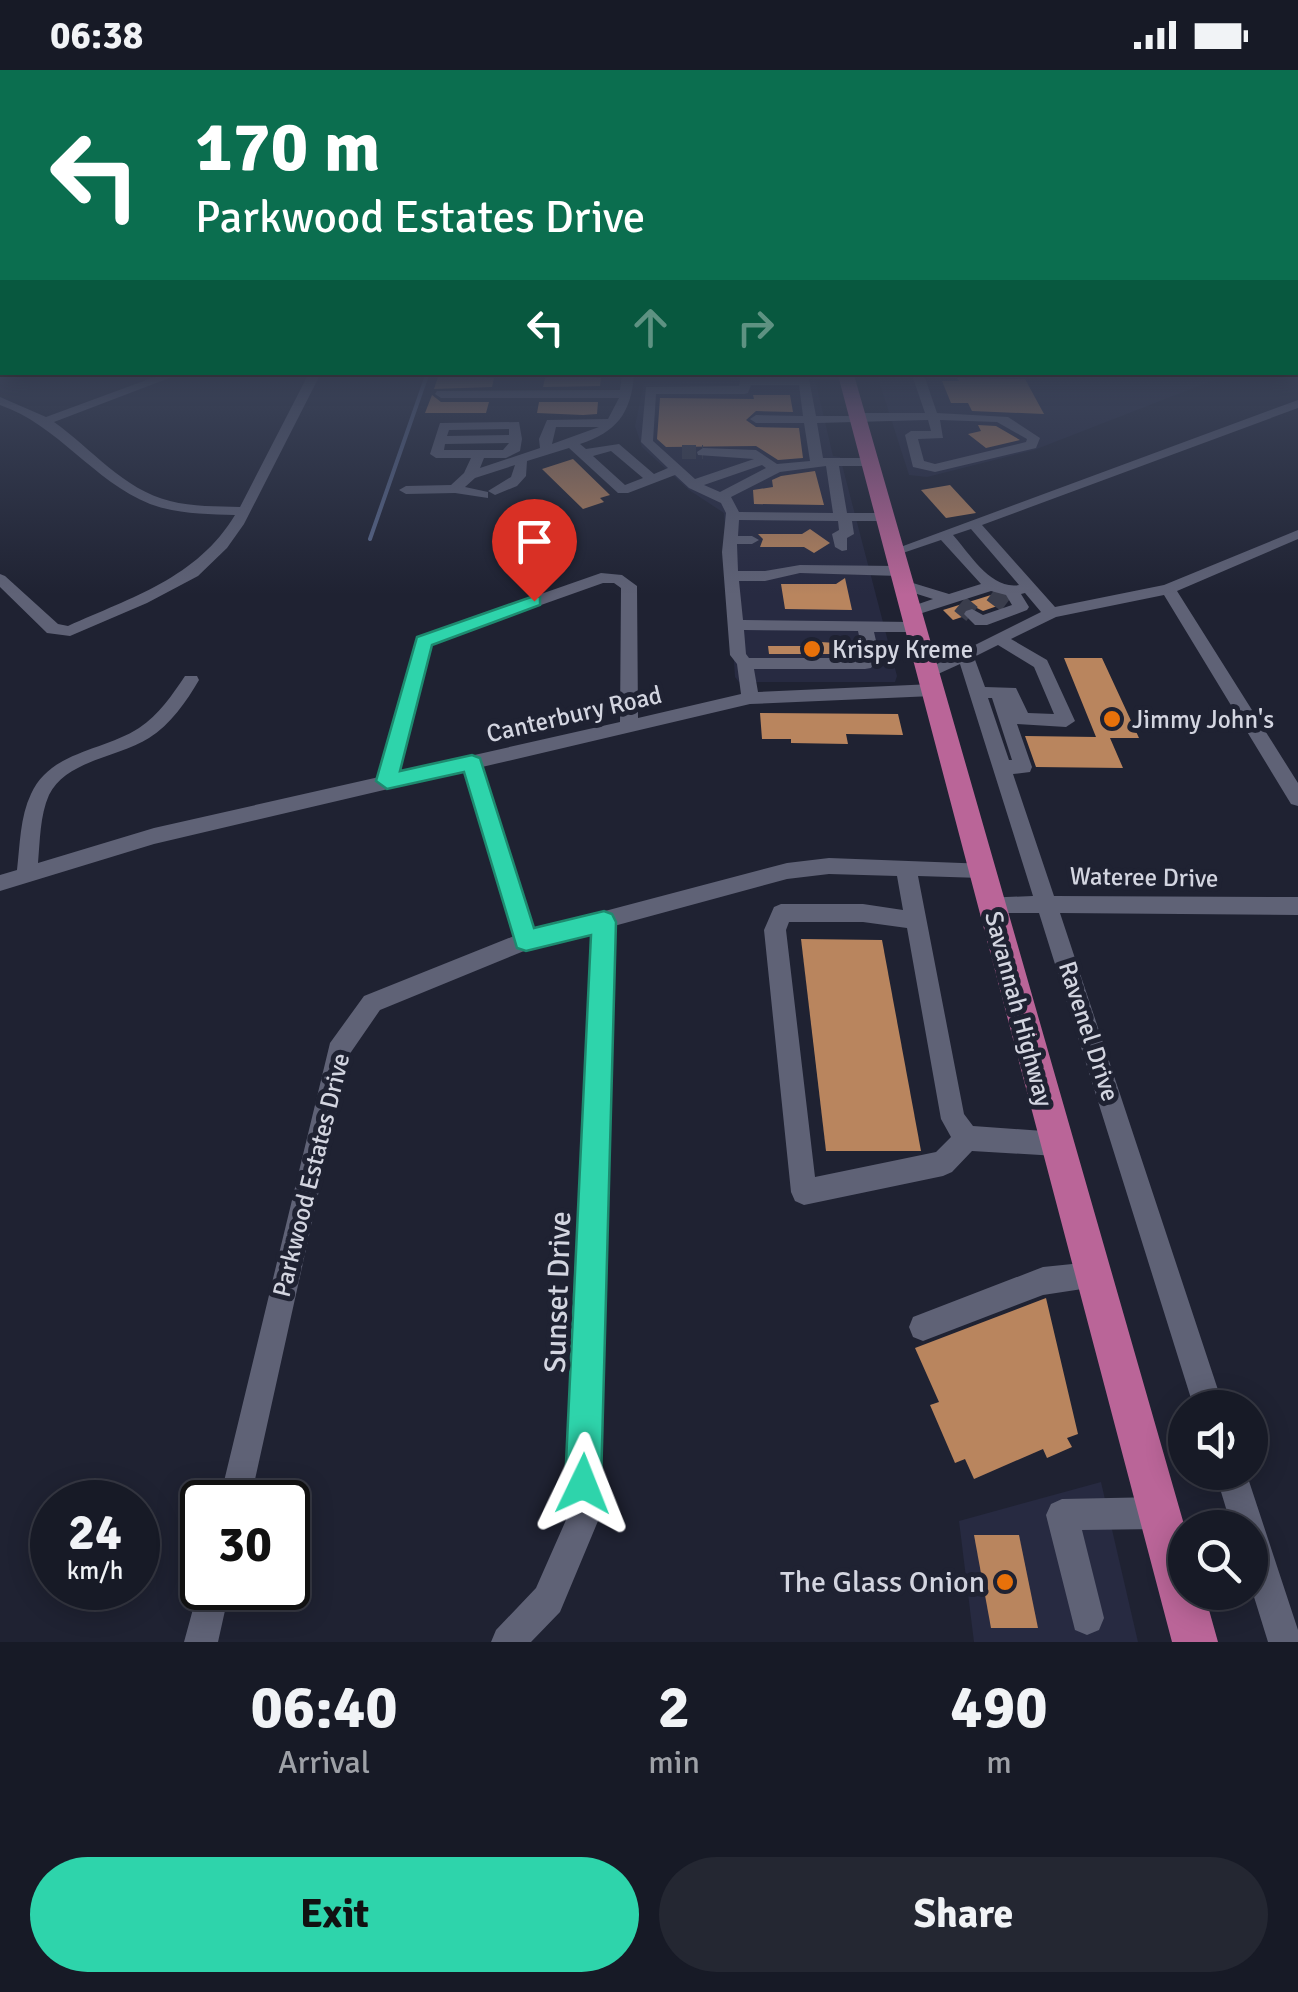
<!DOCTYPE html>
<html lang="en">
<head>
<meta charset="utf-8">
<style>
  :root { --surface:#171a26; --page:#242732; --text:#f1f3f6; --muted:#9ea1a7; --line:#363843; --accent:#2ed4ab }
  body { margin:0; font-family:Signika,sans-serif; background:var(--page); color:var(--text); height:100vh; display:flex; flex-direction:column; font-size:38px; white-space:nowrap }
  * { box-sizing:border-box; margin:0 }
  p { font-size:32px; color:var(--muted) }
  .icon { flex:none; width:55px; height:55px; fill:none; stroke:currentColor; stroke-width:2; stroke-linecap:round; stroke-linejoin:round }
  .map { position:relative; height:1572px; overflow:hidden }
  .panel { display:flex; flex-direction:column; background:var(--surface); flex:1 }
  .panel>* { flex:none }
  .hud { position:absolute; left:0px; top:0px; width:1300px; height:305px; box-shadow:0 5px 25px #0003,0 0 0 2px var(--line); background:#0b6e4f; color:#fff; overflow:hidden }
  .tools { position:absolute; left:1168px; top:1320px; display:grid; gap:20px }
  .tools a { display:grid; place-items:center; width:100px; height:100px; border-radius:50%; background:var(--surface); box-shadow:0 5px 25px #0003,0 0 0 2px var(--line); font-size:50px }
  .speed { position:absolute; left:30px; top:1410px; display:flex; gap:20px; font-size:50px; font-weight:700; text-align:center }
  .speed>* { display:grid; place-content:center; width:130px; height:130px; border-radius:50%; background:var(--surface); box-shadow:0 5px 25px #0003,0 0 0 2px var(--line); line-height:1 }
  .speed small { font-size:25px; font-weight:400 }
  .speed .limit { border:5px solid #111; border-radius:15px; background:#fff; color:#111 }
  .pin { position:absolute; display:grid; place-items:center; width:85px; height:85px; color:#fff; margin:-102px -42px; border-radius:50% 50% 50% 0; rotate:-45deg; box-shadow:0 0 10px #0007 }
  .pin .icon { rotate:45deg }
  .me { position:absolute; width:110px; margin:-55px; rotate:2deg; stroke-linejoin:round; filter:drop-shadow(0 0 8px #0008) }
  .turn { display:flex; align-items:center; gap:35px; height:210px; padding:0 30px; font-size:45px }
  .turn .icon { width:130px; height:130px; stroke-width:2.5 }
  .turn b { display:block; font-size:70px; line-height:85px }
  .lanes { display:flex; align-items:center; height:95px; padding:0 30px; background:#0003; justify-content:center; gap:50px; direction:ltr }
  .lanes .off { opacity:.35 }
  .eta { display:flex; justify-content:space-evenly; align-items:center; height:170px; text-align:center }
  .eta b { font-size:60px; font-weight:700; line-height:70px }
  .action { display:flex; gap:20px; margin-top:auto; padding:20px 30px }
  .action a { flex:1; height:115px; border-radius:60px; background:var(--accent); color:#111; font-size:40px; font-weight:700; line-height:115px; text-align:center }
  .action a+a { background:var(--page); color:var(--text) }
  .status { display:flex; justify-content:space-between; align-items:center; height:70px; padding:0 50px; background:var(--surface); direction:ltr }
  .status svg { height:28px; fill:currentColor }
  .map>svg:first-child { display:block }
  .built { fill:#272a41 }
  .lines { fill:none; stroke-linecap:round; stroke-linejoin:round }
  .stream { stroke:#586689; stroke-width:4 }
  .building { fill:#b9855e }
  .minor-tunnel-far1 { stroke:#3a3d4c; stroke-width:14; stroke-dasharray:14 6; stroke-linecap:butt }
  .minor-tunnel { stroke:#3a3d4c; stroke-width:18; stroke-dasharray:18 9; stroke-linecap:butt }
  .minor { fill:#5f6276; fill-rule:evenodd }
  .highway { fill:#ba6598; fill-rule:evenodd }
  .route { fill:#2ed4ab; stroke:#1e8a6f; stroke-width:2.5 }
  .food-dot { fill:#e8710a; stroke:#1f2232; stroke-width:4 }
  .labels { text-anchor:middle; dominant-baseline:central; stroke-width:10; stroke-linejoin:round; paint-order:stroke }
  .poi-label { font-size:25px; fill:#d3d5e0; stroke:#1f2232; text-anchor:start }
  .street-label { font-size:25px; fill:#d3d5e0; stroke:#1f2232 }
  .near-street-label { font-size:30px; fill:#d3d5e0; stroke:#1f2232 }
  .near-poi-label { font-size:30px; fill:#d3d5e0; stroke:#1f2232; text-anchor:end }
</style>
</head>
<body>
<div class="status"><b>06:38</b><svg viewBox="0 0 49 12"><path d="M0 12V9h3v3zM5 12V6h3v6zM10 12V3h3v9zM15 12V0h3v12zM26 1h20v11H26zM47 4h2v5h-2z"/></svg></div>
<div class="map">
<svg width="1298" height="1572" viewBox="0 0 1298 1572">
  <rect width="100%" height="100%" fill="#1f2232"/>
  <g class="built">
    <path d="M731 305H814L833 386 840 387 897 606 895 612H739L735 607 724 443 689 420 642 377 635 356 644 313 731 311Z"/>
    <path d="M877 305H1227L1034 380 927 407 909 405Z"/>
    <path d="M1101 1412 1138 1572H974L959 1451Z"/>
  </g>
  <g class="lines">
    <path class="stream" d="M370 469 427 305"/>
  </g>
  <g class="building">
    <path d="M559 305 601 308 600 316 543 317 545 308Z"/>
    <path d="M438 307H480L494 308 492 317 434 319Z"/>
    <path d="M957 308 1025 309 1044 344 972 341 968 333H951L942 311H959Z"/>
    <path d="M432 325 441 332H489L486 343H425Z"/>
    <path d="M753 325H790L793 342 756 341 746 350 756 357 799 358 803 388 778 390 756 376 666 377 657 369 660 328 754 329Z"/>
    <path d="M539 332H598L597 344 583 345 537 343Z"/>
    <path d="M978 355 996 356 1020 370 986 378 968 364 981 361Z"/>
    <path d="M573 389 610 425 600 428 604 432 583 439 542 399Z"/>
    <path d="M815 401 824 435 754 434 753 420 773 417 772 410 781 406Z"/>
    <path d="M950 415 976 443 946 448 921 420Z"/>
    <path d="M810 459 830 473 814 483 804 477H760L763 469 758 464H802Z"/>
    <path d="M845 508 852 540 785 539 781 514H836Z"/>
    <path d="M991 525 1006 533 983 541 971 535 963 539 962 547 953 550 943 540Z"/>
    <path d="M820 572 853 574 855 584H769L768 576H806Z"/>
    <path d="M1064 588H1102L1139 668H1110L1123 698 1036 697 1025 666 1096 667Z"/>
    <path d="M760 643 898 644 903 665 846 664 848 674 791 673V669H762Z"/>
    <path d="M801 869 882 870 921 1081H826Z"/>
    <path d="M1046 1228 1078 1364 1067 1368 1072 1377 1047 1388 1043 1379 974 1409 965 1389 955 1393 930 1335 939 1332 915 1278Z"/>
    <path d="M974 1465H1019L1038 1558H991Z"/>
  </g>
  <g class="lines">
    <path class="minor-tunnel-far1" d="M682 382H703"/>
    <g class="minor-tunnel">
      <path d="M992 523 1008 535"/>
      <path d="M960 534 972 544"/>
    </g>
    <g class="minor">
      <path d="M160 305H177L54 352C91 378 124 420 170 431 193 437 217 436 240 437L308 305H320L244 454 227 478 198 506 147 533 70 566 47 563 0 517V504L5 506 58 554 68 556C132 527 197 508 235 445 207 444 177 444 150 434 93 411 58 355 0 335V327L46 347Z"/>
      <path d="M622 305H634C631 344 616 362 580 374L586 379 619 374 654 404 668 398 641 372 646 317 739 316 741 305H753L752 307 851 305V309L847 310 809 309 816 346H852L858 343H925L912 305H924L937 343 1008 347 1040 368 1036 378 935 402 913 397 905 365 911 361H931L928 350 817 353 823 388H870L877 392 870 396H839L847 443H884L891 447 884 451H852L854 464 847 468V480L842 481 835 477 832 464 839 460 838 451 739 450 738 466H752L759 470 752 474H737L738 501H765L800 495 899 496 907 501 899 506 800 503 765 511H739L743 550 914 552 922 557 914 562H874L879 584 871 598 865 599H754L758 622 933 614 942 620 933 626 750 634 482 697 533 860 787 793 829 788 988 794 991 800 988 806 981 808 918 806 964 1044 973 1056 1057 1062 1066 1065 1070 1074 1066 1083 1057 1086 972 1081 952 1102 943 1106 804 1135 795 1131 791 1122 764 860 774 837 781 834H863L903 840 897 806 829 804 787 809 614 856 598 1451 560 1542 531 1572H491L496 1560 536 1518 566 1450 593 862 529 879 380 940 349 985 250 1432H219L330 973 364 926 514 866 465 701 154 774 0 821V805L17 800C20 775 20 747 31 724 50 681 104 681 139 658 159 645 172 625 185 606H197L199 610C186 632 171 654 149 668 120 687 66 690 49 725 40 745 40 771 38 793L154 758 379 707 418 567 601 503 622 505 637 516 638 648 741 624 737 594 730 585 722 482 726 443 721 433 689 418 675 405 628 423H618L569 378 527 391 526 406 517 416 495 425 488 421 511 407 515 395 475 408 465 417 488 422V428L455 423 406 424 399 420 406 416 451 415 464 403 471 388H436L430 384 440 353 519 352 522 369 520 381 506 388H484L480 398 540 378 539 369 547 350 608 349 619 328H441L435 324 437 321 620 320ZM751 315H799L803 346 756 345 750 349 756 353H804L810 391 777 394 756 380 703 378 697 382 698 385 754 389 695 409 653 371 656 324H744L748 323ZM940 350 997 352 1027 369 1026 372 935 394 924 391 918 369 943 368ZM556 357H599L552 374ZM509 359V365L447 366 449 360ZM509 373 503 380H444L445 374ZM611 381 643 408 625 415 593 386ZM762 395 766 398 720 422 704 415ZM826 396 833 443 739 442 731 427 780 402ZM603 513H614L621 518 620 652 399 702 431 574ZM744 560 858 561 863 584 860 588H749L746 584ZM789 852H863L907 858 941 1049 951 1067 936 1082 815 1107 786 860Z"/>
      <path d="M1298 330V338L982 455 1055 537 1164 515 1298 460V469L1177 521 1298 713V736L1291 734 1164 525 1056 547 1011 569 1047 590 1075 651 1066 657 1017 654 1032 697 1030 702 1013 704 1054 826 1298 827V845L1060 843 1224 1338H1194L1039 843H990L983 840 980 834 983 828 1033 826 960 594 927 609 919 603 1041 542 1025 523 1021 524 1029 537 1027 540 987 555H975L964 544 966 541 972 539 983 545 1012 535 1006 525 991 521 916 545H904V539L933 529 898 518V512L903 510 949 524 981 514 941 470 894 486 887 482ZM971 459 1019 515C991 520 970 484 953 465ZM998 575 1034 597 1054 644 1028 643 1016 618 985 617 974 587ZM988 628H992L1012 690H1009Z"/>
      <path d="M1092 1192 1102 1196 1106 1206 1102 1216 1043 1225 923 1271 913 1267 909 1257 913 1247 1043 1197Z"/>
      <path d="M1215 1402H1246L1298 1560V1572H1268L1250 1514V1458H1232Z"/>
      <path d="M1159 1427 1170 1432 1175 1443 1170 1454 1159 1459 1082 1460 1104 1548 1099 1560 1087 1565 1075 1560 1046 1445 1051 1434 1062 1429Z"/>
      <path d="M202 1506V1518H230L218 1572H184Z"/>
    </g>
    <path class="highway" d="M838 305H854L1185 1458V1522H1204L1218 1572H1172Z"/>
  </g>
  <linearGradient id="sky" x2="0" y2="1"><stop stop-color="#11131c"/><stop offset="0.58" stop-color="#3c445a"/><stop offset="1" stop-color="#3c445a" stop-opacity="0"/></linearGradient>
  <rect width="1298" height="525" fill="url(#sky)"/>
  <path class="route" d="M534 526 540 527V535L432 575 400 701 472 685 480 688 534 858 604 841 612 844 616 852 601 1414 595 1426 583 1431 571 1426 565 1414 591 865 526 881 517 878 464 702 387 719 376 711 417 567Z"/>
  <g class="food-dot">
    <circle cx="812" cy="579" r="10"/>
    <circle cx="1112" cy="649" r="10"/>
    <circle cx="1005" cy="1512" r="10"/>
  </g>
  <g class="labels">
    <g class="poi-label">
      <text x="832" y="579">Krispy Kreme</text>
      <text x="1132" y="649">Jimmy John's</text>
    </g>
    <g class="street-label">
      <text transform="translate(574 644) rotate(-13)">Canterbury Road</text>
      <text transform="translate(1144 807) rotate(1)">Wateree Drive</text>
      <text transform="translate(1019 939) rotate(75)">Savannah Highway</text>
      <text transform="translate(1089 961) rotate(72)">Ravenel Drive</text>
      <text transform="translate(311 1105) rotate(-76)">Parkwood Estates Drive</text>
    </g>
    <g class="near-street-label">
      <text transform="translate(558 1222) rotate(-88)">Sunset Drive</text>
    </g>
    <g class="near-poi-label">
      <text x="985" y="1512">The Glass Onion</text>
    </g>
  </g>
</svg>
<div class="tools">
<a><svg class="icon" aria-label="sound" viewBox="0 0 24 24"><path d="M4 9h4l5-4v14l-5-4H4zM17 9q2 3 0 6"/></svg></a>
<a><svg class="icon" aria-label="search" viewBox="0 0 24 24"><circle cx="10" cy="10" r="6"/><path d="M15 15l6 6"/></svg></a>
</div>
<div class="speed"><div>24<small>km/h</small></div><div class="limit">30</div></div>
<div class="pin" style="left:534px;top:531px;background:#d93025"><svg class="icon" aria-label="arrive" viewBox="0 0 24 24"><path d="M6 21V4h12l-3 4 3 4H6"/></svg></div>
<svg class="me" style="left:583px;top:1414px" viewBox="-20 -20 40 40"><path d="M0-17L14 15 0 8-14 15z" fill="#2ed4ab" stroke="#fff" stroke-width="4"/></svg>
<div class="hud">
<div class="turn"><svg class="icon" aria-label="left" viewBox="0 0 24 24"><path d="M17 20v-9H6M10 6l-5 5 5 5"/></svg><div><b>170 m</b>Parkwood Estates Drive</div></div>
<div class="lanes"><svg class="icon" aria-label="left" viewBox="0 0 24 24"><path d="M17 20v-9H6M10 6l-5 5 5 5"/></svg><svg class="icon off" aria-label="ahead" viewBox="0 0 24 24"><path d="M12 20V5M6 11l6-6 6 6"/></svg><svg class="icon off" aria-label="right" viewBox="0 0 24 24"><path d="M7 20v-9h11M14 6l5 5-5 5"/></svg></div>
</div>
</div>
<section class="panel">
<div class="eta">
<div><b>06:40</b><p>Arrival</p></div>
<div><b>2</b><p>min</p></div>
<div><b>490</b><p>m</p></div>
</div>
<div class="action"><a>Exit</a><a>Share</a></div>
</section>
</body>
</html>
